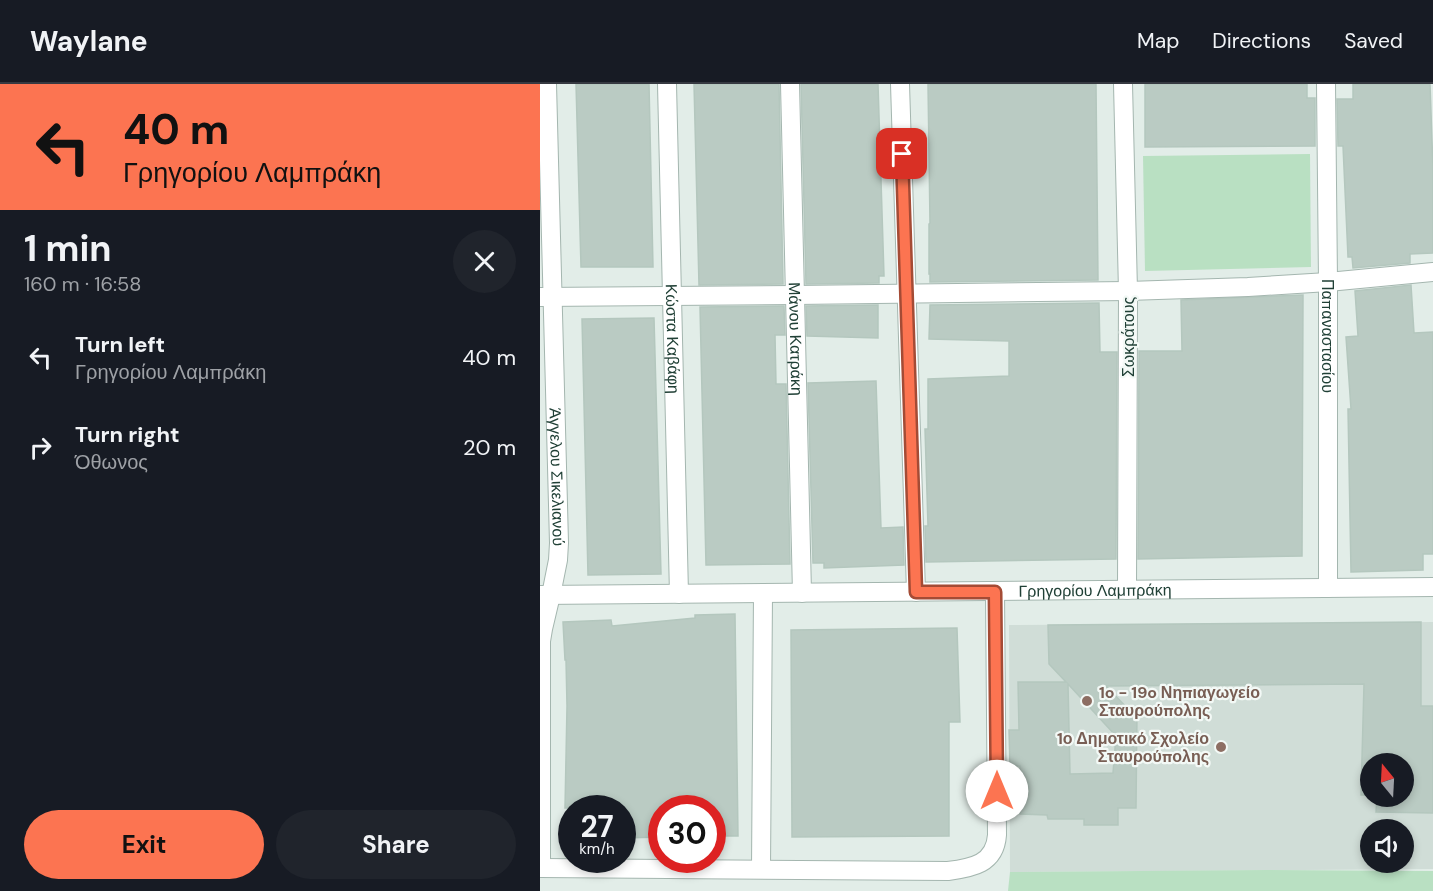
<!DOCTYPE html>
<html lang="en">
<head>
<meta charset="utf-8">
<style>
  :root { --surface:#171b24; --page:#20242c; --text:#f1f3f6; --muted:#9ea1a6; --line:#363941; --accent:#fc7451 }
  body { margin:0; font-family:"DM Sans",sans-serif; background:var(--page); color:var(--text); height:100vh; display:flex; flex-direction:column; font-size:22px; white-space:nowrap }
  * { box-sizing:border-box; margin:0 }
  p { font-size:20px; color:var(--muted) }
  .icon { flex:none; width:33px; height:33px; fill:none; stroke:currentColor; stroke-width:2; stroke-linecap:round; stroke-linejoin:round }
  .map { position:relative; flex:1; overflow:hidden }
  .side { display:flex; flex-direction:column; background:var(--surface); width:540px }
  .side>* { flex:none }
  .hud { background:#fc7451; color:#111; overflow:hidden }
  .needle { width:39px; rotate:342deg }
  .tools { position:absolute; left:820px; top:669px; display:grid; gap:12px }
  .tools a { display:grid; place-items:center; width:54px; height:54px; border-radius:50%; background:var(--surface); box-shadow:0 3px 9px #0003; font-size:30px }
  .speed { position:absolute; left:18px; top:711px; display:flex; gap:12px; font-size:30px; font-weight:700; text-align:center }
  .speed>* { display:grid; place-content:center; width:78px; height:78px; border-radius:50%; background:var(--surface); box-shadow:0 3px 9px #0003; line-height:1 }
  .speed small { font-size:15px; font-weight:400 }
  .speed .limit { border:9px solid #d22; background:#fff; color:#111 }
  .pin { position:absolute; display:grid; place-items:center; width:51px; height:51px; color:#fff; margin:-26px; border-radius:12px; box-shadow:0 3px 9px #0006 }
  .me { position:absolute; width:66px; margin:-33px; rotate:0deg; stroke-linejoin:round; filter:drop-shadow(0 0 4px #0008) }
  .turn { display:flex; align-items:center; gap:21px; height:126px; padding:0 24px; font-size:27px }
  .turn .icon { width:78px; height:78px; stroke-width:2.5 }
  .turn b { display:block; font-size:42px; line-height:51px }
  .round { display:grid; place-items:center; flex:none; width:63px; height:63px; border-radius:32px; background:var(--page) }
  .headline { display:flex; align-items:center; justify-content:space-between; height:102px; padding:0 24px }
  h1 { font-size:36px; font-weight:700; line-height:45px }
  .primary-button { display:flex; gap:12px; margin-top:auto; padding:12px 24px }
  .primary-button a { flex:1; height:69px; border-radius:36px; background:var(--accent); color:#111; font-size:24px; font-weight:700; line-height:69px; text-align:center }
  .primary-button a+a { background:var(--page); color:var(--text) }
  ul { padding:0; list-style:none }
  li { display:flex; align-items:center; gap:18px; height:90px; padding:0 24px }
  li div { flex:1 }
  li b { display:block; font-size:22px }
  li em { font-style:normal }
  header { display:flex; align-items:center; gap:36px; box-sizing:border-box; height:84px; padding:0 30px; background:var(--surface); border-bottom:2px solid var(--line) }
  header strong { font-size:28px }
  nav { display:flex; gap:33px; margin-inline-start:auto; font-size:21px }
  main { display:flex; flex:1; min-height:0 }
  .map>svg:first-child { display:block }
  .built { fill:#d0ddd7; fill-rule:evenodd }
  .green { fill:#b9e0c2 }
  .building { fill:#bacbc3; stroke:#b4c7be; stroke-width:1.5; fill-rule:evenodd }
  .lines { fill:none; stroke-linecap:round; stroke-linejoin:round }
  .pedestrian-casing { stroke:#a4b6af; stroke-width:20 }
  .minor-casing { stroke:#a4b6af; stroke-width:20 }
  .tertiary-casing { stroke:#a4b6af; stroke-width:20 }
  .pedestrian { stroke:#fff; stroke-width:18 }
  .minor { stroke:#fff; stroke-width:18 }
  .tertiary { stroke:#fff; stroke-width:18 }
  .route-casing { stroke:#a44b35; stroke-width:15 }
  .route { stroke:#fc7451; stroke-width:10 }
  .education-dot { fill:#8d6e63; stroke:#f3f9f6; stroke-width:2 }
  .labels { text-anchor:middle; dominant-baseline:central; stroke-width:4.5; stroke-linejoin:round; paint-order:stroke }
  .street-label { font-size:16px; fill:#204036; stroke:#f3f9f6 }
  .education-label { font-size:16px; font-weight:bold; fill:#785e54; stroke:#f3f9f6; text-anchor:start }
</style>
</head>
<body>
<header>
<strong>Waylane</strong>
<nav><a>Map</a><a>Directions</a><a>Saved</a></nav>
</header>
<main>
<section class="side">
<div class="hud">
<div class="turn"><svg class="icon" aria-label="left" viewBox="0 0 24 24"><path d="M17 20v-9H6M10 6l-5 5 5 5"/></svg><div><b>40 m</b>Γρηγορίου Λαμπράκη</div></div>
</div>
<div class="headline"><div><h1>1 min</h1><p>160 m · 16:58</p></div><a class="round"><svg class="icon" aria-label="close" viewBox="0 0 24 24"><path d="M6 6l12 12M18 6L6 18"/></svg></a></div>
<ul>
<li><svg class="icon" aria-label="left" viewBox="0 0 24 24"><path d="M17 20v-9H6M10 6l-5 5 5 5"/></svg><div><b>Turn left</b><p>Γρηγορίου Λαμπράκη</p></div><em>40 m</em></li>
<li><svg class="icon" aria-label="right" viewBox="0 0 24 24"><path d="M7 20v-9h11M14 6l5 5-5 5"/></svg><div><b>Turn right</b><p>Όθωνος</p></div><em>20 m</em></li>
</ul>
<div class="primary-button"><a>Exit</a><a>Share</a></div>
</section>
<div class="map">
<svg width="893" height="807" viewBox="0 0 893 807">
  <rect width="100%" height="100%" fill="#e2ede8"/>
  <path class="built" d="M893 538V785L470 788 469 541ZM831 680H864V712H831ZM831 746H864V778H831Z"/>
  <g class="green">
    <path d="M770 70 771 183 605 187 603 72Z"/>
    <path d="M726 786 893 787V807H468L470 788Z"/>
  </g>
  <g class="building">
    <path d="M36 0H109L113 183H41Z"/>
    <path d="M154 0H239L243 200 159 201Z"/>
    <path d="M261 0H338L344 192H339V199L266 200Z"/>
    <path d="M388 0H556L558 196 390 198V190H389V140L390 139Z"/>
    <path d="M605 0H767V14H775V62L605 63Z"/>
    <path d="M813 0H890L893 85V169L870 170V179L813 184 812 173H808L803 62H798L797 15H813Z"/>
    <path d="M871 201 874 249 893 248V470H883V486L811 488 808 325H811L806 253 818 252 815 207Z"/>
    <path d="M763 211 762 472 598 475 599 267H642L641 216Z"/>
    <path d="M559 219 560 268H577L576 475 386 478 385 442H388L385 345H388V295L469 292V257L389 255 390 221Z"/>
    <path d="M338 221V254L267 252 266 222Z"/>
    <path d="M244 222 245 251H235L236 300H246L250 480 166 481 160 223Z"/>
    <path d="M114 234 121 490 48 491 42 235Z"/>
    <path d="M336 297 341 444 363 443 364 481 284 484V479H273L268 299Z"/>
    <path d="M195 530 198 752H172V724H122V753L82 754V724H25L27 622 26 576H25L23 538 71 536 72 542 155 534V531Z"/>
    <path d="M881 538V622H893V729L836 728 837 712H864V680H831V711H821L824 600 566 602 592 629H597L596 724H578V741H544V735H508L507 731 480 730V682H470L469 646H479L478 598H526L509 580 508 541ZM528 600 576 652 573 689 530 690Z"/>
    <path d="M417 544 420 638H409V752L252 753 251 546Z"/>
  </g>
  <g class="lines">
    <defs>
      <g id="pedestrian">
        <path id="s1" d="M7 0 19 459 18 476 11 511"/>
        <path id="s2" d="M250 0 262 509"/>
        <path d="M0 213 255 211 588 207 708 203 788 198 893 188"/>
      </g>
      <g id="minor">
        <path id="s3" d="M127 0 139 510"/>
        <path d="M360 0 376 508"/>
        <path d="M583 0 588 207 587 506"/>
        <path id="s4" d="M786 0 788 198V504"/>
        <path d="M0 784 408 787C432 784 455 780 457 751L455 508"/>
        <path d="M1 784V557L3 545 11 511"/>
        <path d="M221 785 223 510"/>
      </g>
      <g id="tertiary">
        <path id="s5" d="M0 511 893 503"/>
      </g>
    </defs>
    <use href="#pedestrian" class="pedestrian-casing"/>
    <use href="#minor" class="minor-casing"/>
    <use href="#tertiary" class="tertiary-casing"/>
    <use href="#pedestrian" class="pedestrian"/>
    <use href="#minor" class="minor"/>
    <use href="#tertiary" class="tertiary"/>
  </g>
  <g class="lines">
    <defs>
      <path id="route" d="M362 70 376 508H455L457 707"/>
    </defs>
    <use href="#route" class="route-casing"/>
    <use href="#route" class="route"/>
  </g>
  <g class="education-dot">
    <circle cx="547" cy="617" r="6"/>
    <circle cx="681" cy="663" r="6"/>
  </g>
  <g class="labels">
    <g class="street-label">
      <text stroke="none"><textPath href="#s4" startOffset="252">Παπαναστασίου</textPath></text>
      <text transform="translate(588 253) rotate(-90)">Σωκράτους</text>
      <text stroke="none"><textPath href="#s3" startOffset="255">Κώστα Καβάφη</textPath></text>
      <text stroke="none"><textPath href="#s2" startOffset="255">Μάνου Κατράκη</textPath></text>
      <text stroke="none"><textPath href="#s1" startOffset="393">Άγγελου Σικελιανού</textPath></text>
      <text stroke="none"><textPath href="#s5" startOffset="555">Γρηγορίου Λαμπράκη</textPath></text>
    </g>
    <g class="education-label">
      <text x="559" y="608">1o - 19o Νηπιαγωγείο<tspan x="559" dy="18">Σταυρούπολης</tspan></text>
      <text x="669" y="654" text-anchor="end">1ο Δημοτικό Σχολείο<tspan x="669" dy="18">Σταυρούπολης</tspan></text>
    </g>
  </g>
</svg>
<div class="tools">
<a><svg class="needle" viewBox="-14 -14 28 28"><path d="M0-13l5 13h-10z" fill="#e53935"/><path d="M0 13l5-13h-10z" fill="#9ea1a6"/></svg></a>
<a><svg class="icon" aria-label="sound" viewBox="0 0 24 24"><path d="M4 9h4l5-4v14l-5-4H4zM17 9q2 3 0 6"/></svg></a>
</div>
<div class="speed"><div>27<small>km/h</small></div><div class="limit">30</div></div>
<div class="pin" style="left:362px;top:70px;background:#d93025"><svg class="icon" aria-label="arrive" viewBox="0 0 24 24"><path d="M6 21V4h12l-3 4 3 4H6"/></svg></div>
<svg class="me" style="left:457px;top:707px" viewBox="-20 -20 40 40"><circle r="19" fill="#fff"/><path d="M0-13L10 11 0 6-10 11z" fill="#fc7451"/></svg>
</div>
</main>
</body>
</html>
